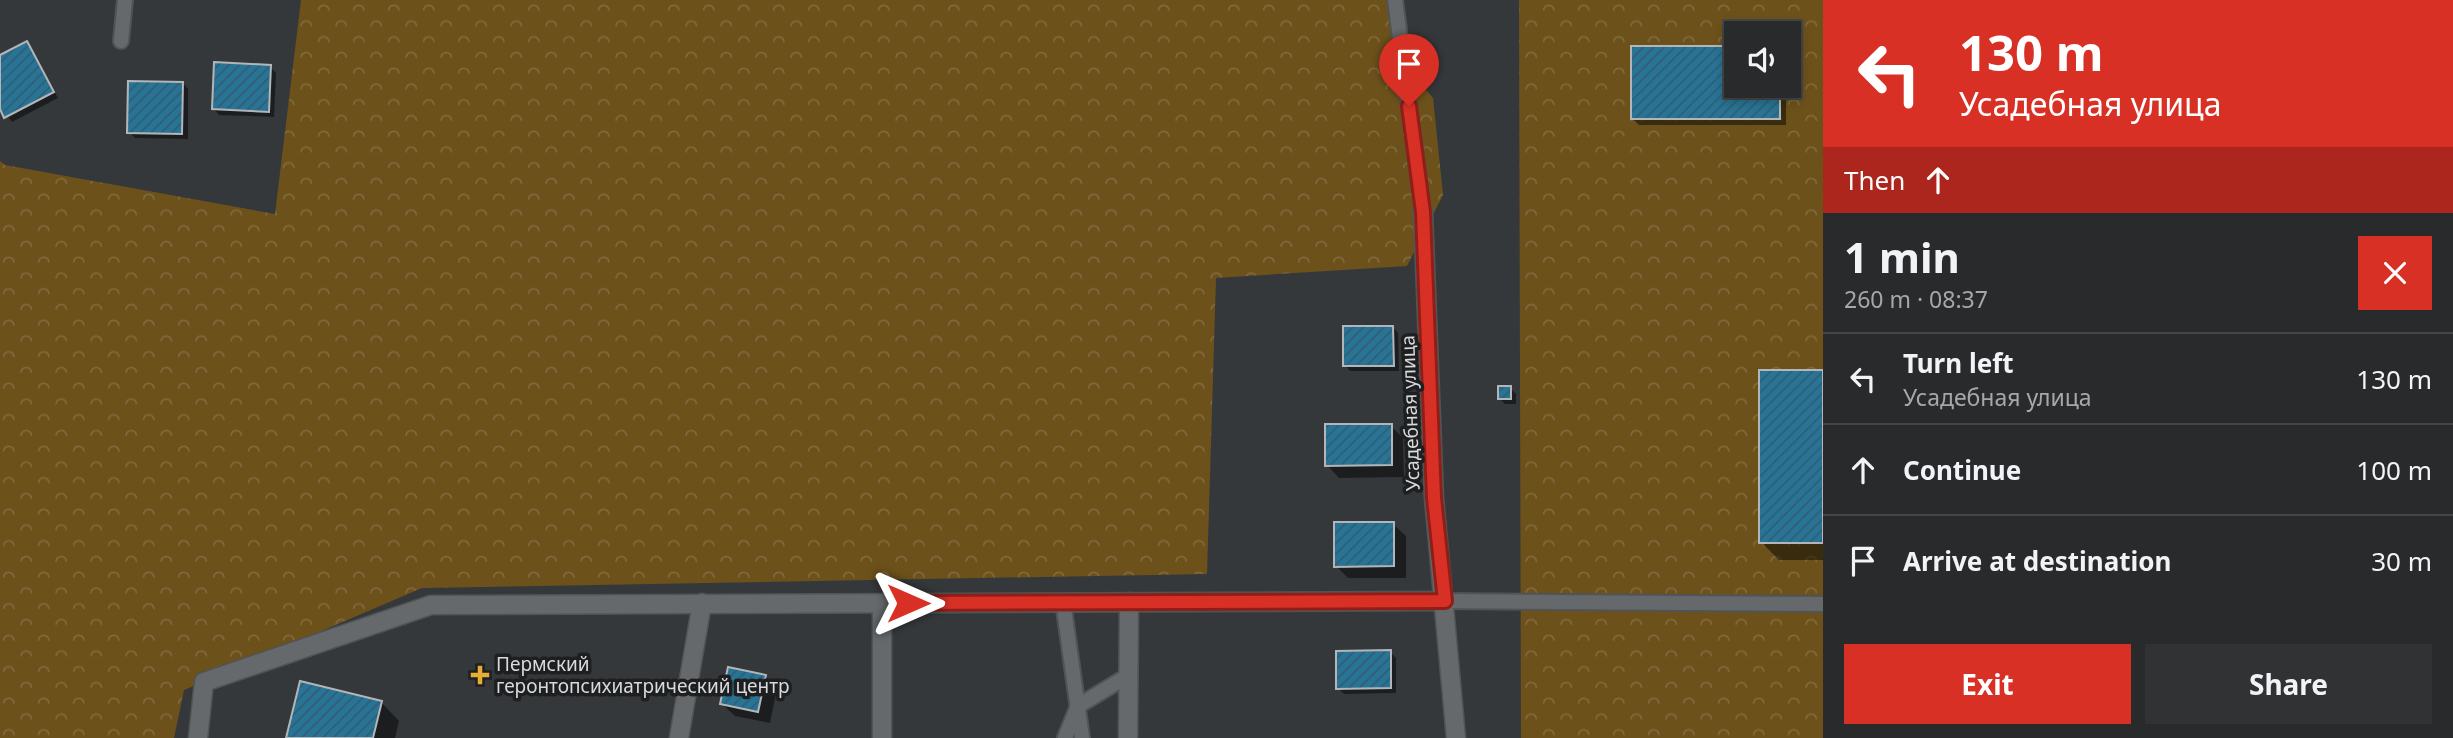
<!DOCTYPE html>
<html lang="en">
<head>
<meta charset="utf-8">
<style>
  :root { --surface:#282a2c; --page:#303234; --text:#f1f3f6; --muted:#a5a7a9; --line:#444648; --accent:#d93025 }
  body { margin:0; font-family:"Noto Sans",sans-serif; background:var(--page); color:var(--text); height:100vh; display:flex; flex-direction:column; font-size:26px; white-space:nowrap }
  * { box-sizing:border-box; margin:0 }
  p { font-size:23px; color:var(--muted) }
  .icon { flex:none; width:38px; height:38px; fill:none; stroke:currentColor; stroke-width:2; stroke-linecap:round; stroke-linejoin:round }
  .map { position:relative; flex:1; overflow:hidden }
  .details { display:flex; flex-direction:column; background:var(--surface); width:630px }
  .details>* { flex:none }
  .banner { background:#d93025; color:#fff; overflow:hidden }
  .tools { position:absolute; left:1724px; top:21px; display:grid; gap:14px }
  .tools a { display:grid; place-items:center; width:77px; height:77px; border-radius:0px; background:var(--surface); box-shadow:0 4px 10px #0003,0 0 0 2px var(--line); font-size:35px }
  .pin { position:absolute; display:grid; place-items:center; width:60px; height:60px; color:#fff; margin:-72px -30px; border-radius:50% 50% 50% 0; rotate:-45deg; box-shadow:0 0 7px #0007 }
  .pin .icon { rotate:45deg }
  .me { position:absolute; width:77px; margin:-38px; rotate:90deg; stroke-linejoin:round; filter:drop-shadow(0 0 5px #0008) }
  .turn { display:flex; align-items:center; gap:24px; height:147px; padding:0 21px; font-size:32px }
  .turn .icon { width:91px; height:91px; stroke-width:2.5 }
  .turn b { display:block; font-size:49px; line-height:60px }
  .then { display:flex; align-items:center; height:66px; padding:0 21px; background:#0003; gap:14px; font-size:26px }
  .round { display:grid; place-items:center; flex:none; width:74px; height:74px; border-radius:0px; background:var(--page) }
  .summary { display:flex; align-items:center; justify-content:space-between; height:119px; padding:0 21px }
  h1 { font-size:42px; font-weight:700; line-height:52px }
  .cta { display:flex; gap:14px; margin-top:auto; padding:14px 21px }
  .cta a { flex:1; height:80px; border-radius:0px; background:var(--accent); color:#fff; font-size:28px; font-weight:700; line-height:80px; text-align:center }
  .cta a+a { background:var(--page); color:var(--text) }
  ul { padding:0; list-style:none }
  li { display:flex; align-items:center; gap:21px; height:91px; padding:0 21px; border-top:2px solid var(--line) }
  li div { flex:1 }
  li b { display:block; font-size:26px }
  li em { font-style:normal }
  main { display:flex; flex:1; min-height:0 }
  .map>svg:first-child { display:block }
  .forest { fill:url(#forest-crowns); fill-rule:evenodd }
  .shadow { fill:#0007 }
  .building { fill:url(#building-hatch); stroke:#b2b6b9; stroke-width:2 }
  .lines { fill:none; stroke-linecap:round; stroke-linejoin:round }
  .lane-casing { stroke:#515456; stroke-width:18 }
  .street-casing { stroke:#515456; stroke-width:21 }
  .lane { stroke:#65696b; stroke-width:14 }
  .street { stroke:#65696b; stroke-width:18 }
  .route-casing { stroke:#8d1f18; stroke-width:18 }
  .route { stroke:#d93025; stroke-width:12 }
  .poi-dot { fill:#e5ad36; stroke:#1e1f20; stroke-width:2.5 }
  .labels { text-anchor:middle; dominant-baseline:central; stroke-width:7; stroke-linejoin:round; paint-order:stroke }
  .street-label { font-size:19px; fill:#d8dadb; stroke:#1e1f20 }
  .poi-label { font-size:19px; fill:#d8dadb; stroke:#1e1f20; text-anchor:start }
</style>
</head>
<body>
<main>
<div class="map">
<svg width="1823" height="738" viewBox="0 0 1823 738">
  <defs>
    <pattern id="forest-crowns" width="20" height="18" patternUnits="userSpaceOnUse" patternTransform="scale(1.75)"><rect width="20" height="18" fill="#6c511b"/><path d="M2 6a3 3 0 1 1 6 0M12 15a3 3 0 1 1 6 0" fill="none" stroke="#80693c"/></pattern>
    <pattern id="building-hatch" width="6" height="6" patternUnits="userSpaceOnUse" patternTransform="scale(1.75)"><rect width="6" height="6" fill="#277496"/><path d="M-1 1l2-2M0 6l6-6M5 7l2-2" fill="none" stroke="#335d70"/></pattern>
  </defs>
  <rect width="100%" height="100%" fill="#35383a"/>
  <g class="forest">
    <path d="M301 0H1399V57L1433 98 1443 195 1407 266 1216 278 1207 574 422 588 184 690 174 738H0V161L5 165 275 214Z"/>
    <path d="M1519 0H1823V738H1521ZM1736 33H1788V86H1736Z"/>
  </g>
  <g class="shadow">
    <path d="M27 43 58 98 12 122 0 105V57Z"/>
    <path d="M1736 48V86H1786V125H1639L1633 119Z"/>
    <path d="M270 67 276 73 274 117 219 115 214 109Z"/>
    <path d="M183 83 188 89V139L135 138 129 132Z"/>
    <path d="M1393 327 1398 333 1399 371H1350L1345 365Z"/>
    <path d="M1823 372V560H1779L1761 542Z"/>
    <path d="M1510 388 1516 394V404H1505L1499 398Z"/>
    <path d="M1391 426 1403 438 1404 477 1339 478 1327 465Z"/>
    <path d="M1393 524 1406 536V578H1348L1336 566Z"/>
    <path d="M1390 652 1396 658V693L1344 694 1338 688Z"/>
    <path d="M765 676 777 689 770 723 735 716 722 704Z"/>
    <path d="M381 702 399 721 395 738H288Z"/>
  </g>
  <g class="building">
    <path d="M27 41 54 92 4 118 0 109V55Z"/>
    <path d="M1631 46H1736V86H1780V119H1631Z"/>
    <path d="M214 62 271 65 269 112 212 109Z"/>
    <path d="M128 81 183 82 182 134 127 133Z"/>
    <path d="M1343 326H1393L1394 366H1343Z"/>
    <rect x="1759" y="370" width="64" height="173"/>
    <rect x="1498" y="386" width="13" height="13"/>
    <path d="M1325 424H1392V465L1325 466Z"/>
    <path d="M1334 522H1394V566L1334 567Z"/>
    <path d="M1391 650V688L1336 689V651Z"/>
    <path d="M728 667 766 675 758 712 720 704Z"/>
    <path d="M300 681 382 701 373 738H286Z"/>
  </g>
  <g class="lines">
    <defs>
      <g id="lane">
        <path d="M1395 0 1423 212"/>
        <path d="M121 41 125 0"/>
        <path d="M1445 601 1823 604"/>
        <path d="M1063 602 1082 738"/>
        <path d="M1065 738 1078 706 1129 675"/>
      </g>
      <g id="street">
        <path d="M1423 212 1434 498 1456 738"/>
        <path d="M198 738 204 682 431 605 1445 601"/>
        <path d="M679 738 702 603"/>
        <path d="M882 738V603"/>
        <path d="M1128 738 1129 602"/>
      </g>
    </defs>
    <use href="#lane" class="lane-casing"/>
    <use href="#street" class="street-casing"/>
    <use href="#lane" class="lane"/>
    <use href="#street" class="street"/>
  </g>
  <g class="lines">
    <defs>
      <path id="route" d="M908 603 1445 601 1434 498 1423 212 1409 106"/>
    </defs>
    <use href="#route" class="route-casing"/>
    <use href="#route" class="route"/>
  </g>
  <path class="poi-dot" d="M476.5 664.5h7v7h7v7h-7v7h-7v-7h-7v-7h7z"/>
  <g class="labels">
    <g class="street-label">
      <text transform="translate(1410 413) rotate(-92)">Усадебная улица</text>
    </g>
    <g class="poi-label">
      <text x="496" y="664">Пермский<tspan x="496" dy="22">геронтопсихиатрический центр</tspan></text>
    </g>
  </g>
</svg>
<div class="tools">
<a><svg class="icon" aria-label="sound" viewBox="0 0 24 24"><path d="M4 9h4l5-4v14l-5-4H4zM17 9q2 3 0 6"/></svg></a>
</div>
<div class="pin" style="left:1409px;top:106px;background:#d93025"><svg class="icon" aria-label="arrive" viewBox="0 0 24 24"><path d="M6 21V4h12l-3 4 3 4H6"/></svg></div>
<svg class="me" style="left:908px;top:603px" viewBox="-20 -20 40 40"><path d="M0-17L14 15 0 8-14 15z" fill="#d93025" stroke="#fff" stroke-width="4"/></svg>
</div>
<section class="details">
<div class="banner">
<div class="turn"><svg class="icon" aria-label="left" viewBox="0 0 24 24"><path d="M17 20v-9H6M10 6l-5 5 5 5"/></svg><div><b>130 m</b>Усадебная улица</div></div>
<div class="then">Then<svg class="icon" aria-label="ahead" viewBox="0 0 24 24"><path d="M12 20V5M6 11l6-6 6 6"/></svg></div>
</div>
<div class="summary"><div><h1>1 min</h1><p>260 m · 08:37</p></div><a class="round" style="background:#d93025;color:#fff"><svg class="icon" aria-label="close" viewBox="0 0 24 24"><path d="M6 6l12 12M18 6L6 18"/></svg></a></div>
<ul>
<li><svg class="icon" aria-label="left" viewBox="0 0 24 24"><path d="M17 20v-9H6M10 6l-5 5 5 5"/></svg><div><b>Turn left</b><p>Усадебная улица</p></div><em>130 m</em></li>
<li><svg class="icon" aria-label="ahead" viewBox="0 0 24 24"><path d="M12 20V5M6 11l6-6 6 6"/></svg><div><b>Continue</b></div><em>100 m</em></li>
<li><svg class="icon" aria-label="arrive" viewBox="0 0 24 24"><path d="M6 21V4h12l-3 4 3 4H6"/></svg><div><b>Arrive at destination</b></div><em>30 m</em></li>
</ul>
<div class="cta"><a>Exit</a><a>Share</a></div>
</section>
</main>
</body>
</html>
